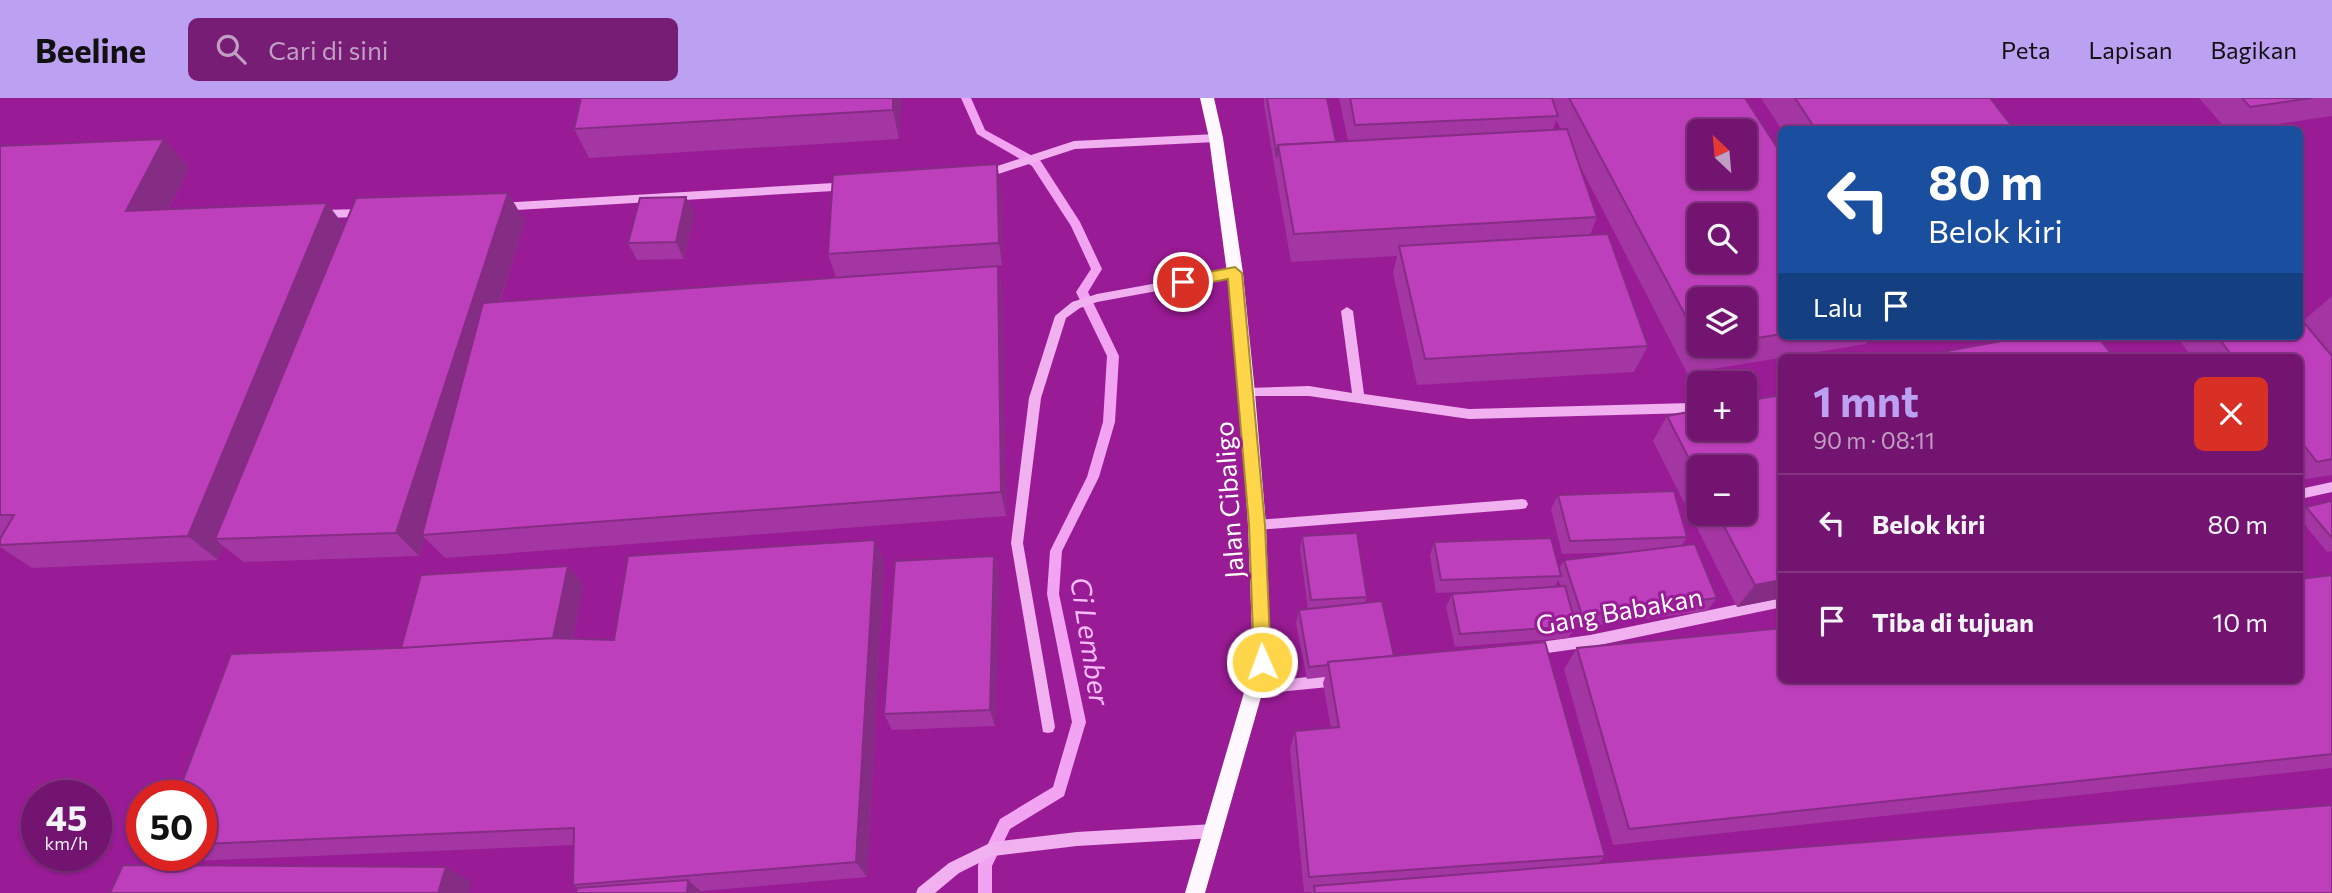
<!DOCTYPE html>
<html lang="id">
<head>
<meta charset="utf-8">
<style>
  :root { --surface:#731470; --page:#781d75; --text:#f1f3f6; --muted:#c19ec3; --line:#853383; --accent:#bca0f2 }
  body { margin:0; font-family:Commissioner,sans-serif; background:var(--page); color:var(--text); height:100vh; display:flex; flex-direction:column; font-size:26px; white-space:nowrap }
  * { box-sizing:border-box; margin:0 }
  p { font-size:23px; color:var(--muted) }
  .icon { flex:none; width:38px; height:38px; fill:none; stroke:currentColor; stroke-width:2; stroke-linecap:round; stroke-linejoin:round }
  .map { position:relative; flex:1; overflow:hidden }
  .drawer { position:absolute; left:1778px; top:256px; width:525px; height:329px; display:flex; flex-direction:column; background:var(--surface); border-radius:10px; box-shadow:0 2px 5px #0004,0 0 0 2px var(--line) }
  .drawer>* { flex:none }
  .hud { position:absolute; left:1778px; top:28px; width:525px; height:214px; border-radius:10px; box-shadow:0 2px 5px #0004,0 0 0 2px var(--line); background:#1a4fa0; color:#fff; overflow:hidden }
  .needle { width:46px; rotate:334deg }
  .buttons { position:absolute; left:1687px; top:21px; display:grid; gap:14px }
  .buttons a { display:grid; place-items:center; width:70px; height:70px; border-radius:10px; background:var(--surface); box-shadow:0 2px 5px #0004,0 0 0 2px var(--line); font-size:35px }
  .speed { position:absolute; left:21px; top:682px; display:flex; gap:14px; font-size:35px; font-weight:700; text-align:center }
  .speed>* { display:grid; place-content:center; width:91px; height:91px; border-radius:50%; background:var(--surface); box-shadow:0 2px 5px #0004,0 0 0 2px var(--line); line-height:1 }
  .speed small { font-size:18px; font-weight:400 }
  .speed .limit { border:10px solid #d22; background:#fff; color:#111 }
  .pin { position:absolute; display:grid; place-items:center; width:60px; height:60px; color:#fff; margin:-30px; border:4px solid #fff; border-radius:50%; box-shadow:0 2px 7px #0007 }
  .me { position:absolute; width:77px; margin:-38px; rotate:358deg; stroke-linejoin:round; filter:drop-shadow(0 0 5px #0008) }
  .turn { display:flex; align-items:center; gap:24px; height:147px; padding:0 35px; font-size:32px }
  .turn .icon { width:91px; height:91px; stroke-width:2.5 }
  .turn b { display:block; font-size:49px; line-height:60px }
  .then { display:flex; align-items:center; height:66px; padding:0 35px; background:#0003; gap:14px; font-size:26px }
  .round { display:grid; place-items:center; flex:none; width:74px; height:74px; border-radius:10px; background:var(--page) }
  .headline { display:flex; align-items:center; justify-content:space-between; height:119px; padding:0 35px }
  h1 { font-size:42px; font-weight:700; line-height:52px; color:var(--accent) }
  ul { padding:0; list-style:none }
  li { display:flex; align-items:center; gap:21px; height:98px; padding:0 35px; border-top:2px solid var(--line) }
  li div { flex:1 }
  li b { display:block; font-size:26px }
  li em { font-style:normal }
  header { display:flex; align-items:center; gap:42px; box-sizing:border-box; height:98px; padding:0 35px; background:var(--accent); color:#111 }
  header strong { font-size:33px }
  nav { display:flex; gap:38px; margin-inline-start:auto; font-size:24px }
  .search { width:490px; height:63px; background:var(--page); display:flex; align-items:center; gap:18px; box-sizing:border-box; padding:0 24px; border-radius:10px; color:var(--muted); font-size:26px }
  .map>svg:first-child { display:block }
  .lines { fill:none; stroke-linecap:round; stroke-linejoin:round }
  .stream { fill:#f2a3f2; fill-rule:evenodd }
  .minor { fill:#f1b0f0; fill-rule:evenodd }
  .major { fill:#fff9ff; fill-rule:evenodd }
  .wall { fill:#a336a2; fill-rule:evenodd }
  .shaded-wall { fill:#852c84 }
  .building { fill:#be3fbc; stroke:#852c84; stroke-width:2; fill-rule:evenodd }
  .route { fill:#ffd54a; stroke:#a68a30; stroke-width:2 }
  .labels { text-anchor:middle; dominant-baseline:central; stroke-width:6; stroke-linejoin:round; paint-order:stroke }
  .street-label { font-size:26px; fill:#fff; stroke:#991b95 }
  .water-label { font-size:28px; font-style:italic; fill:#f7bcf7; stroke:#991b95 }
</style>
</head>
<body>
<header>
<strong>Beeline</strong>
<div class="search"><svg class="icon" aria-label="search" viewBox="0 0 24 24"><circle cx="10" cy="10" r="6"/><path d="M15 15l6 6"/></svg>Cari di sini</div>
<nav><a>Peta</a><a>Lapisan</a><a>Bagikan</a></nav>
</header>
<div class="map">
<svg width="2332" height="795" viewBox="0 0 2332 795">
  <rect width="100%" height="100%" fill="#991b95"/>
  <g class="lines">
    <path class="stream" d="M961 0H971L985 32 1040 62 1080 124 1102 171 1088 194 1119 258 1115 324 1099 379 1062 453 1059 496 1086 624 1064 698 1010 731 992 768V795H978V767L980 762 1000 721 1053 689 1072 624 1047 496 1050 453 1087 379 1103 324 1107 258 1076 194 1091 171 1071 128 1032 68 977 36Z"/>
    <g class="minor">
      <path d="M1216 36 1221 40 1216 44 1075 51 983 81 978 77 979 74 1074 43Z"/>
      <path d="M850 84 855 88 850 92 501 113 496 109 501 105Z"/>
      <path d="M364 111 369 115 364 119 319 120 314 116 319 112Z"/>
      <path d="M1235 171 1239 172 1240 175 1239 178 1097 204 1080 210 1066 220 1041 300 1023 445 1055 629 1053 634 1048 635 1043 634 1011 445 1029 300 1055 218 1072 204 1097 196Z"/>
      <path d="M1347 209 1353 213 1364 296 1469 311 1691 305 1697 310 1691 315 1469 321 1309 298H1243L1241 295 1243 292 1247 290 1309 288 1352 295 1341 213Z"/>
      <path d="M2332 384V394L2300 401V391Z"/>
      <path d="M1522 401 1526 402 1528 406 1526 410 1522 411 1257 432 1253 431 1251 427 1253 423 1257 422Z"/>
      <path d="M1782 497V509L1590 549 1533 557 1528 555 1526 551 1528 547 1533 545 1590 537Z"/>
      <path d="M1339 576 1344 578 1346 582 1344 586 1339 588 1256 596 1251 594 1249 590 1251 586 1256 584Z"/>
      <path d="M1214 726 1219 728 1221 733 1219 738 1214 740 1077 748 993 758 959 775 935 795H916L918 790 949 765 992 744 1077 734Z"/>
    </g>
    <path class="major" d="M1200 0H1214L1223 40 1243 175 1255 295 1266 427 1271 564 1205 795H1185L1253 564 1248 427 1239 295 1227 175 1209 40Z"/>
  </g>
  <g class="wall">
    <path d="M581 0H901L899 41 589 60 574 31Z"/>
    <path d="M1264 0H1327L1336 44 1348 43 1339 0H1745L1782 57V238H1872L1866 246 1687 275 1579 66 1597 119 1590 137 1648 248 1634 274 1417 287 1393 175 1397 158 1291 164 1264 8ZM1556 22 1561 31 1553 32ZM1699 201H1745V247H1699Z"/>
    <path d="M1761 0H1990L2015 32H1782Z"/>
    <path d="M2199 0H2332V18L2237 32H2227Z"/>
    <path d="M0 48 189 70 168 112 345 128 525 123 500 204 836 179 828 156 1001 90 1002 167 998 168 1002 195 1006 418 445 460 425 440 419 458 244 464 223 448 218 462 32 470 0 449Z"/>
    <path d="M686 99 694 116 684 161 637 162 628 145Z"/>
    <path d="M2332 198V257L2316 239 2332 258V377L2300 382V259H2192L2176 238H2300L2303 223Z"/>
    <path d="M1782 297V500L1737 509 1653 343 1667 318ZM1699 369 1745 415H1699Z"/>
    <path d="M1558 397 1687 439 1681 448 1717 500 1707 513 1575 530 1568 540 1455 549 1446 509 1452 496 1493 493 1436 495 1430 458 1434 444 1559 471 1564 462 1630 454 1562 456 1551 411ZM1558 482 1561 488 1555 489Z"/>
    <path d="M2332 404V453L2327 454 2300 421V414L2306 409Z"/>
    <path d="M1302 438 1367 499 1365 505 1394 558 1605 758 1598 765 2332 795H1311L1312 794H1304L1290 651 1295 633 1331 630 1323 585 1325 579 1307 581 1296 525 1299 512 1308 511 1300 452Z"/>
    <path d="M875 442 884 465 867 779 702 793V794L577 790 573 787 574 747 193 763 181 758H201V698L401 550 568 468 583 486 573 541 614 542Z"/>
    <path d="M994 458 999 477 995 628 892 632 884 616Z"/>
    <path d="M2332 477V670L1613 747 1564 571 1577 550Z"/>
  </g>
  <g class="shaded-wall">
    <path d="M893 0H901L899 41 893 12Z"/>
    <path d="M164 41 189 70 153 141 126 113Z"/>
    <path d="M997 66 1001 90 1002 167 999 145Z"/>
    <path d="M508 95 525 123 426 436 422 437 425 440 419 458 396 435Z"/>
    <path d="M686 99 694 116 684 161 676 144Z"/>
    <path d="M327 105 348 133 215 441 223 448 218 462 188 438Z"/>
    <path d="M998 168 1002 195 1006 418 1001 394Z"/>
    <path d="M875 442 884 465 867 779 856 764Z"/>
    <path d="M994 458 999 477 995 628 990 612Z"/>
    <path d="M568 468 583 486 569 561 553 544Z"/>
    <path d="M1782 482V500L1737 509 1755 487Z"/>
    <path d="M446 769 472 784 468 795H438Z"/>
    <path d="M688 782 702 794V795H687Z"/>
  </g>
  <g class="building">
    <path d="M581 0H893V12L574 31Z"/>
    <path d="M1267 0H1327L1336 44 1278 47 1277 59Z"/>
    <path d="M1350 0H1552L1558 18 1355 27Z"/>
    <path d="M1569 0H1745L1782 57V236L1745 242V201H1699V243ZM1699 33H1745V79H1699ZM1699 117H1745V163H1699Z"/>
    <path d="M1795 0H1990L2015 32H1816Z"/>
    <path d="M2242 0H2312L2250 9Z"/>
    <path d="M1567 31 1597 119 1294 136 1278 47Z"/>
    <path d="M164 41 126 113 327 105 188 438 0 447V441L14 417H0V48Z"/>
    <path d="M997 66 999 145 828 156 833 77Z"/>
    <path d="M508 95 396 435 215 441 356 100Z"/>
    <path d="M686 99 676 144 628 145 640 100Z"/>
    <path d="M1608 136 1648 248 1425 261 1399 148Z"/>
    <path d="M998 168 1001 394 422 437 483 205Z"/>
    <path d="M2300 220 2332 258V361L2317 364 2300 342V259H2233L2217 238H2300Z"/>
    <path d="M2028 238H2097L2114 259H1915Z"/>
    <path d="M1701 247H1717L1702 249Z"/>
    <path d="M1782 297V482L1755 487 1717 415H1745V369H1699V380L1667 318 1699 312V331H1745V303Z"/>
    <path d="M1674 393 1687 439 1570 443 1558 397Z"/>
    <path d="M2331 403 2332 404V440L2306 409Z"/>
    <path d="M1357 435 1367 499 1311 502 1302 438Z"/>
    <path d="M1551 440 1561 478 1441 482 1434 444Z"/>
    <path d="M875 442 856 764 573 787 574 730 201 746V698H177L231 556 396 550 549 540 614 542 628 458Z"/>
    <path d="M1695 446 1717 500 1582 517 1564 462Z"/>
    <path d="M994 458 990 612 884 616 895 463Z"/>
    <path d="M568 468 553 540 401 550 421 477Z"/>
    <path d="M2332 477V656L1629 731 1577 550 1782 530V581H2300V481Z"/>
    <path d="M1565 488 1576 528 1460 536 1452 496Z"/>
    <path d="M1382 503 1394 558 1328 564V567L1309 569 1299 512Z"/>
    <path d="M1545 544 1605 758 1309 779 1295 633 1339 629 1328 564Z"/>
    <path d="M2332 707V795H1315L1314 788Z"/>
    <path d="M123 767 446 769 438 795H110Z"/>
    <path d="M688 782 687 795H576L577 790Z"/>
  </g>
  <path class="route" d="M1235 169 1242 175 1265 427 1271 564 1268 569 1262 572 1256 569 1254 564 1249 427 1228 181 1183 190 1176 184 1183 179Z"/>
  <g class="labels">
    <g class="street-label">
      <text transform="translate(1228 402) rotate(-94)">Jalan Cibaligo</text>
      <text transform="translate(1619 512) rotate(-10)">Gang Babakan</text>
    </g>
    <g class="water-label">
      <text transform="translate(1091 543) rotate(81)">Ci Lember</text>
    </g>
  </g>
</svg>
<div class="buttons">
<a><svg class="needle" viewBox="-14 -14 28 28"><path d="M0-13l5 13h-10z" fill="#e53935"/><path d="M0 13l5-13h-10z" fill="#c19ec3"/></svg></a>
<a><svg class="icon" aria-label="search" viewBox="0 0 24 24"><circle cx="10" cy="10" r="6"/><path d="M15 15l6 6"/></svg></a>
<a><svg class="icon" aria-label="layers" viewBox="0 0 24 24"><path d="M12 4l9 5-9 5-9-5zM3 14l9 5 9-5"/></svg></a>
<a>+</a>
<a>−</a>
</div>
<div class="speed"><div>45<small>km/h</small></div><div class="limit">50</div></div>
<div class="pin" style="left:1183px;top:184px;background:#d93025"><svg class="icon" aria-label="arrive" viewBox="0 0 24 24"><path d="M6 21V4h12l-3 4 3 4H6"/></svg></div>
<svg class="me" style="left:1262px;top:564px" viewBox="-20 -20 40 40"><circle r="17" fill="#ffd54a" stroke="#fff" stroke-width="3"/><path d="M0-11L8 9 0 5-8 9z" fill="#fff"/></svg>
<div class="hud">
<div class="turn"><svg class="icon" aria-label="left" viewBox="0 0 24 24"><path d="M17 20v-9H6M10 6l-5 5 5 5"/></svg><div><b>80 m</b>Belok kiri</div></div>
<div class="then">Lalu<svg class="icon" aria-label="arrive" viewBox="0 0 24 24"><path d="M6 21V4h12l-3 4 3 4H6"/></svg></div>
</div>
<section class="drawer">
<div class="headline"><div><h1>1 mnt</h1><p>90 m · 08:11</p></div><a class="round" style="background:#d93025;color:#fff"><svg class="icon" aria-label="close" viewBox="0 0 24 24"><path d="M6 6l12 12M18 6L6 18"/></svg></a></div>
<ul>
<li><svg class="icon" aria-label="left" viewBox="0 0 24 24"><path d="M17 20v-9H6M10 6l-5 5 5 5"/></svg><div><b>Belok kiri</b></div><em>80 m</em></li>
<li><svg class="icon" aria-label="arrive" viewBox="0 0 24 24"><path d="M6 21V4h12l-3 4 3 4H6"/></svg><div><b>Tiba di tujuan</b></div><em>10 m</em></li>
</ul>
</section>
</div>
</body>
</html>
